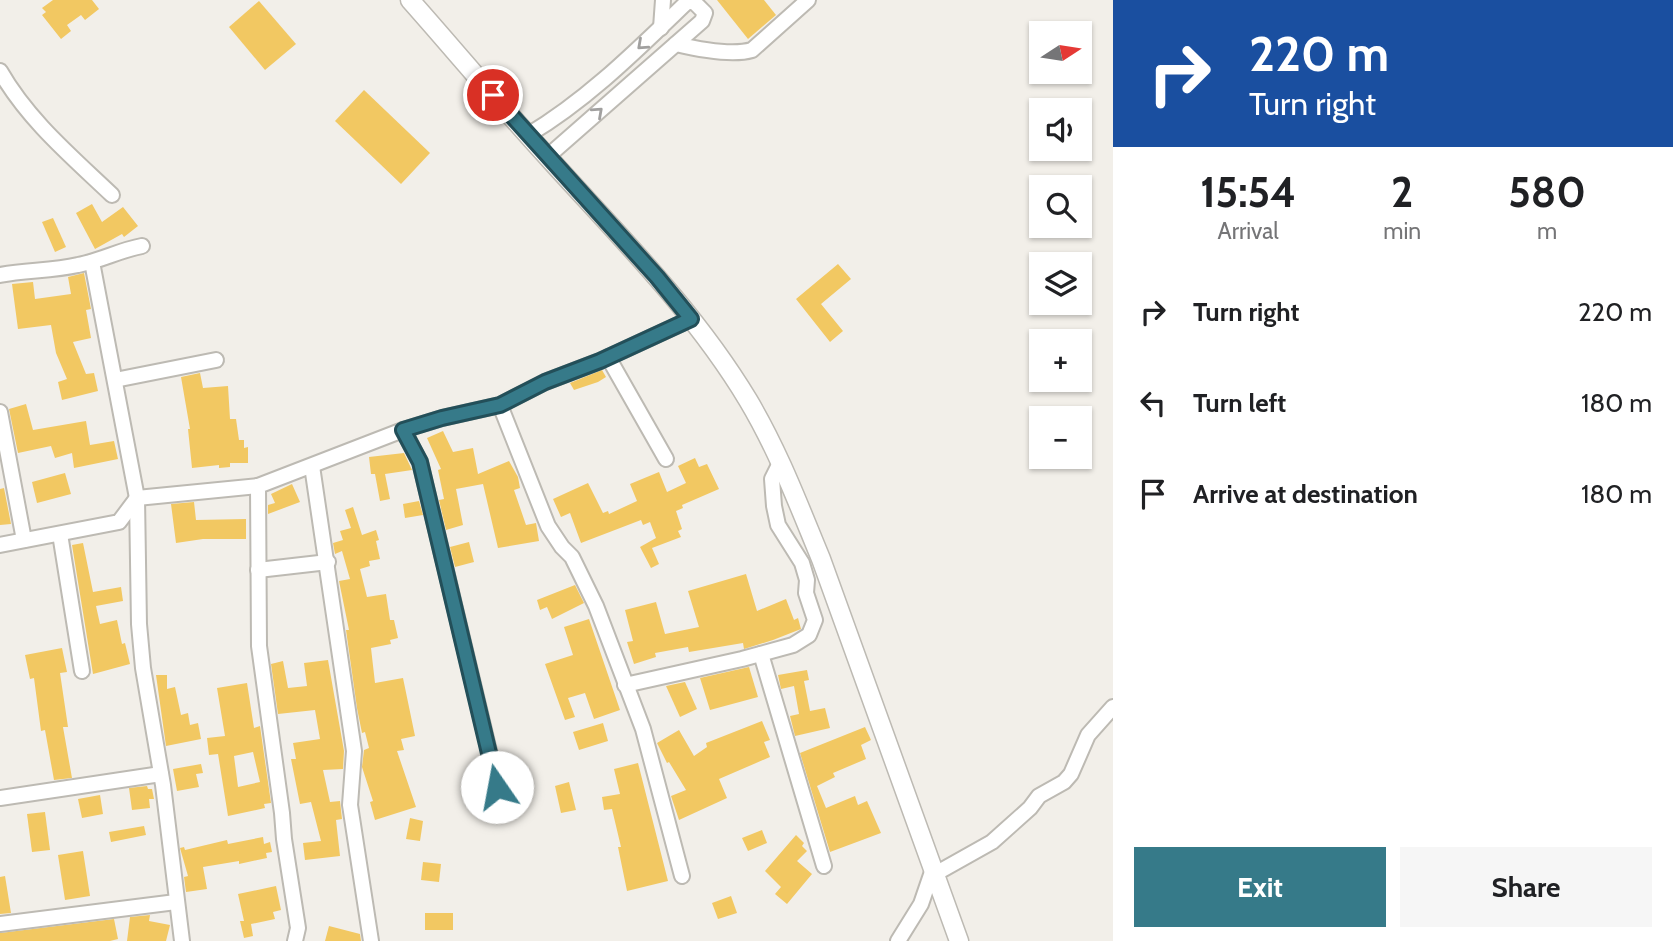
<!DOCTYPE html>
<html lang="en">
<head>
<meta charset="utf-8">
<style>
  :root { --surface:#fff; --page:#f6f6f6; --text:#202124; --muted:#757577; --accent:#367a89 }
  body { margin:0; font-family:Cabin,sans-serif; background:var(--page); color:var(--text); height:100vh; display:flex; flex-direction:column; font-size:26px; white-space:nowrap }
  * { box-sizing:border-box; margin:0 }
  p { font-size:23px; color:var(--muted) }
  .icon { flex:none; width:38px; height:38px; fill:none; stroke:currentColor; stroke-width:2; stroke-linecap:round; stroke-linejoin:round }
  .map { position:relative; flex:1; overflow:hidden }
  .sheet { display:flex; flex-direction:column; background:var(--surface); width:560px }
  .sheet>* { flex:none }
  .banner { background:#1a4fa0; color:#fff; overflow:hidden }
  .needle { width:46px; rotate:78deg }
  .fabs { position:absolute; left:1029px; top:21px; display:grid; gap:14px }
  .fabs a { display:grid; place-items:center; width:63px; height:63px; border-radius:0px; background:var(--surface); box-shadow:0 2px 5px #0004; font-size:35px }
  .pin { position:absolute; display:grid; place-items:center; width:60px; height:60px; color:#fff; margin:-30px; border:4px solid #fff; border-radius:50%; box-shadow:0 2px 7px #0007 }
  .me { position:absolute; width:77px; margin:-38px; rotate:348deg; stroke-linejoin:round; filter:drop-shadow(0 0 5px #0008) }
  .turn { display:flex; align-items:center; gap:24px; height:147px; padding:0 21px; font-size:32px }
  .turn .icon { width:91px; height:91px; stroke-width:2.5 }
  .turn b { display:block; font-size:49px; line-height:60px }
  .eta { display:flex; justify-content:space-evenly; align-items:center; height:119px; text-align:center }
  .eta b { font-size:42px; font-weight:800; line-height:49px }
  .action { display:flex; gap:14px; margin-top:auto; padding:14px 21px }
  .action a { flex:1; height:80px; border-radius:0px; background:var(--accent); color:#fff; font-size:28px; font-weight:800; line-height:80px; text-align:center }
  .action a+a { background:var(--page); color:var(--text) }
  ul { padding:0; list-style:none }
  li { display:flex; align-items:center; gap:21px; height:91px; padding:0 21px }
  li div { flex:1 }
  li b { display:block; font-size:26px }
  li em { font-style:normal }
  main { display:flex; flex:1; min-height:0 }
  .map>svg:first-child { display:block }
  .building { fill:#f2c862; fill-rule:evenodd }
  .lines { fill:none; stroke-linecap:round; stroke-linejoin:round }
  .minor-casing { stroke:#bdbab3; stroke-width:18 }
  .major-casing { stroke:#bdbab3; stroke-width:21 }
  .minor { stroke:#fff; stroke-width:14 }
  .major { stroke:#fff; stroke-width:18 }
  .oneway { stroke:#a1a09f }
  .route-casing { stroke:#234f59; stroke-width:18 }
  .route { stroke:#367a89; stroke-width:12 }
</style>
</head>
<body>
<main>
<div class="map">
<svg width="1113" height="941" viewBox="0 0 1113 941">
  <rect width="100%" height="100%" fill="#f2efe9"/>
  <g class="building">
    <path d="M53 0H92L99 9 85 20 81 15 67 25 71 31 61 39 42 15 46 12 42 8Z"/>
    <path d="M717 0H764L776 15 748 39Z"/>
    <path d="M259 1 296 44 265 70 229 27Z"/>
    <path d="M364 90 430 153 401 184 335 121Z"/>
    <path d="M92 204 102 222 123 207 138 226 124 237 122 234 95 249 76 213Z"/>
    <path d="M53 218 66 247 55 252 42 222Z"/>
    <path d="M838 264 851 279 821 304 843 331 830 342 796 299Z"/>
    <path d="M84 273 91 309 86 310 91 338 73 342 86 374 94 373 98 391 62 400 58 382 67 379 56 353 51 325 18 329 12 284 33 282 35 299 71 294 68 277Z"/>
    <path d="M602 370 606 377 598 382 574 390 570 383Z"/>
    <path d="M200 373 203 388 228 386 230 419H236L239 440H244V448L248 447V463H230V467L219 468V465L192 468 188 429H190L181 377Z"/>
    <path d="M26 404 33 430 86 421 90 445 114 441 118 459 74 468 72 453 55 458 51 446 18 453 9 409Z"/>
    <path d="M443 431 453 452 473 448 478 474 509 461 518 477 520 488 514 490 526 525 536 523 539 541 498 548 483 484 456 489 463 525 446 530 439 500 444 499 438 470 441 469 427 438Z"/>
    <path d="M404 453 412 470 385 474 390 499 380 501 375 474H371L369 457Z"/>
    <path d="M695 458 699 467 707 464 719 489 682 505 683 508 676 511 682 529 678 531 681 537 652 548 659 564 651 568 640 547 656 538 650 522 643 525 641 520 581 543 570 513 561 517 553 499 588 483 603 513 608 511 609 514 637 501 630 484 659 472 667 492 686 483 678 466Z"/>
    <path d="M65 473 71 494 37 503 32 482Z"/>
    <path d="M292 484 300 502 268 514V505L275 503 271 494Z"/>
    <path d="M4 488 11 524 0 525V489Z"/>
    <path d="M419 501 423 515 405 518 403 504Z"/>
    <path d="M194 502 196 520 246 519V539H203L176 543 171 504Z"/>
    <path d="M353 507 362 535 376 530 379 540 376 541 380 559 369 561 370 566 360 569 367 597 386 594 390 620H394L398 638 390 640 391 644 371 648 375 683 403 678 415 736 401 739 404 750 397 751 416 807 375 820 370 802 373 801 362 767 364 750 369 748 365 732 362 733 357 708 346 630H349L339 581 350 579 342 551 335 554 333 543 343 540 340 531 351 528 345 510Z"/>
    <path d="M469 542 474 562 455 567 450 547Z"/>
    <path d="M83 543 93 592 121 587 123 601 96 606 100 624 117 620 122 644 125 643 130 664 93 674 72 545Z"/>
    <path d="M746 574 757 611 786 599 794 620 798 618 801 629 773 640 744 649 743 643 689 652 688 647 655 653 656 657 634 664 627 642 633 641 625 610 656 602 665 634 699 627 688 591Z"/>
    <path d="M575 585 584 603 552 619 547 607 540 610 537 600Z"/>
    <path d="M589 619 620 710 594 719 585 693 568 698 575 717 565 720 545 664 573 655 564 627Z"/>
    <path d="M62 648 67 672 60 673 68 727H63L72 778 54 780 45 730 41 731 34 678 30 679 25 655Z"/>
    <path d="M328 660 344 751 343 769 323 770 330 802 340 801 342 819 336 820 340 856 305 860 303 843 321 841 311 802 300 804 291 759H296L293 743 320 739 315 710 278 714 271 664 283 661 288 688 307 686 304 663Z"/>
    <path d="M749 667 758 697 710 710 700 678Z"/>
    <path d="M807 670 809 680 804 681 810 711 825 708 830 728 795 736 790 716 799 714 794 686 781 689 778 675Z"/>
    <path d="M156 675H167V689L175 687 181 715 188 713 190 725 198 723 201 739 166 746Z"/>
    <path d="M685 682 697 709 680 717 666 686Z"/>
    <path d="M247 683 254 728 260 726 271 803 264 804 265 808 228 816 218 754 209 755 207 738 225 736 217 688ZM253 752 260 782 238 787 234 756Z"/>
    <path d="M762 721 770 740 764 742 770 757 719 779 727 798 679 820 671 796 686 790 669 762 667 763 657 743 679 730 694 756 707 747 706 743Z"/>
    <path d="M603 723 608 741 579 750 573 732Z"/>
    <path d="M865 727 871 740 861 745 866 759 833 773 835 777 817 786 826 808 855 796 858 805 867 801 881 833 830 852 800 753Z"/>
    <path d="M638 763 668 881 627 891 618 847H621L612 809 604 810 602 797 620 794 614 769Z"/>
    <path d="M201 764 203 773 196 774 199 787 177 791 173 769Z"/>
    <path d="M569 782 576 810 561 813 555 786Z"/>
    <path d="M147 786 148 789H152L154 799H149L150 808 132 810 129 788Z"/>
    <path d="M100 795 103 814 82 818 78 799Z"/>
    <path d="M45 812 50 850 32 852 27 814Z"/>
    <path d="M410 818 423 821 420 841 406 839Z"/>
    <path d="M144 826 146 835 111 842 109 832Z"/>
    <path d="M762 830 767 843 748 851 742 838Z"/>
    <path d="M796 835 804 843 802 846 807 851 797 861 812 874 787 904 775 894 781 887 765 871Z"/>
    <path d="M263 837 264 844 270 842 272 852 266 853 267 858 239 864V861L203 867 207 889 186 892 184 877 188 876 180 848 184 847 185 850 227 840 228 844Z"/>
    <path d="M83 851 90 896 65 900 58 855Z"/>
    <path d="M423 862 441 864 439 882 421 880Z"/>
    <path d="M5 876 11 913 0 914V877Z"/>
    <path d="M276 886 281 910 273 912 275 919 251 924 253 936 244 938 240 921H244L238 894Z"/>
    <path d="M731 896 737 913 718 919 712 903Z"/>
    <rect x="425" y="913" width="28" height="17"/>
    <path d="M150 915 149 921 170 925 166 941H127L130 917Z"/>
    <path d="M114 919 118 939 110 941H0V933Z"/>
    <path d="M329 926 360 934 361 941H325Z"/>
  </g>
  <g class="lines">
    <defs>
      <g id="minor">
        <path d="M661 28 663 0"/>
        <path d="M676 44C697 49 731 56 752 50L808 0"/>
        <path d="M0 71C28 120 71 156 112 195"/>
        <path d="M528 135C587 100 637 50 686 3L693 1 705 13 702 21 547 157"/>
        <path d="M92 262 137 498 139 624 143 668 163 785 182 941"/>
        <path d="M0 275C26 270 52 271 78 265 100 261 120 250 142 246"/>
        <path d="M608 357 666 459"/>
        <path d="M115 380 216 360"/>
        <path d="M500 405 548 526 562 547 572 557 596 606 643 729 682 876"/>
        <path d="M0 412 24 540"/>
        <path d="M403 430 420 462 496 780 497 787 487 808"/>
        <path d="M312 466 354 751 350 805 371 941"/>
        <path d="M60 534 82 671"/>
        <path d="M0 545 119 522 137 498 258 486"/>
        <path d="M258 570 328 562"/>
        <path d="M761 654 824 866"/>
        <path d="M625 685 742 659 793 645 809 635 815 620 806 593 807 580 802 563 778 525 774 506 772 479 780 463"/>
        <path d="M0 798 161 774"/>
        <path d="M935 874 992 842 1030 808 1039 796 1064 782 1071 774 1088 735 1113 707"/>
        <path d="M0 924 176 902"/>
        <path d="M295 941 298 928 284 839 282 813 259 646 258 486 403 430 442 418 500 405 545 382 600 361 691 319"/>
        <path d="M898 941 921 904 933 869"/>
      </g>
      <path id="major" d="M410 0C458 54 504 110 553 163 622 239 695 312 748 400 778 450 799 506 821 559L959 941"/>
    </defs>
    <use href="#minor" class="minor-casing"/>
    <use href="#major" class="major-casing"/>
    <use href="#minor" class="minor"/>
    <use href="#major" class="major"/>
  </g>
  <defs><path id="oneway-chevron" d="M-2-3.5L2.5 0L-2 3.5" fill="none" stroke-width="1.6" stroke-linecap="round" stroke-linejoin="round" transform="scale(1.75)"/></defs>
  <g class="oneway">
    <use href="#oneway-chevron" transform="translate(642 45) rotate(138)"/>
    <use href="#oneway-chevron" transform="translate(598 112) rotate(-42)"/>
  </g>
  <g class="lines">
    <defs>
      <path id="route" d="M493 95 657 277 691 319 600 361 545 382 500 405 442 418 403 430 420 462 497 787"/>
    </defs>
    <use href="#route" class="route-casing"/>
    <use href="#route" class="route"/>
  </g>
</svg>
<div class="fabs">
<a><svg class="needle" viewBox="-14 -14 28 28"><path d="M0-13l5 13h-10z" fill="#e53935"/><path d="M0 13l5-13h-10z" fill="#757577"/></svg></a>
<a><svg class="icon" aria-label="sound" viewBox="0 0 24 24"><path d="M4 9h4l5-4v14l-5-4H4zM17 9q2 3 0 6"/></svg></a>
<a><svg class="icon" aria-label="search" viewBox="0 0 24 24"><circle cx="10" cy="10" r="6"/><path d="M15 15l6 6"/></svg></a>
<a><svg class="icon" aria-label="layers" viewBox="0 0 24 24"><path d="M12 4l9 5-9 5-9-5zM3 14l9 5 9-5"/></svg></a>
<a>+</a>
<a>−</a>
</div>
<div class="pin" style="left:493px;top:95px;background:#d93025"><svg class="icon" aria-label="arrive" viewBox="0 0 24 24"><path d="M6 21V4h12l-3 4 3 4H6"/></svg></div>
<svg class="me" style="left:497px;top:787px" viewBox="-20 -20 40 40"><circle r="19" fill="#fff"/><path d="M0-13L10 11 0 6-10 11z" fill="#367a89"/></svg>
</div>
<section class="sheet">
<div class="banner">
<div class="turn"><svg class="icon" aria-label="right" viewBox="0 0 24 24"><path d="M7 20v-9h11M14 6l5 5-5 5"/></svg><div><b>220 m</b>Turn right</div></div>
</div>
<div class="eta">
<div><b>15:54</b><p>Arrival</p></div>
<div><b>2</b><p>min</p></div>
<div><b>580</b><p>m</p></div>
</div>
<ul>
<li><svg class="icon" aria-label="right" viewBox="0 0 24 24"><path d="M7 20v-9h11M14 6l5 5-5 5"/></svg><div><b>Turn right</b></div><em>220 m</em></li>
<li><svg class="icon" aria-label="left" viewBox="0 0 24 24"><path d="M17 20v-9H6M10 6l-5 5 5 5"/></svg><div><b>Turn left</b></div><em>180 m</em></li>
<li><svg class="icon" aria-label="arrive" viewBox="0 0 24 24"><path d="M6 21V4h12l-3 4 3 4H6"/></svg><div><b>Arrive at destination</b></div><em>180 m</em></li>
</ul>
<div class="action"><a>Exit</a><a>Share</a></div>
</section>
</main>
</body>
</html>
